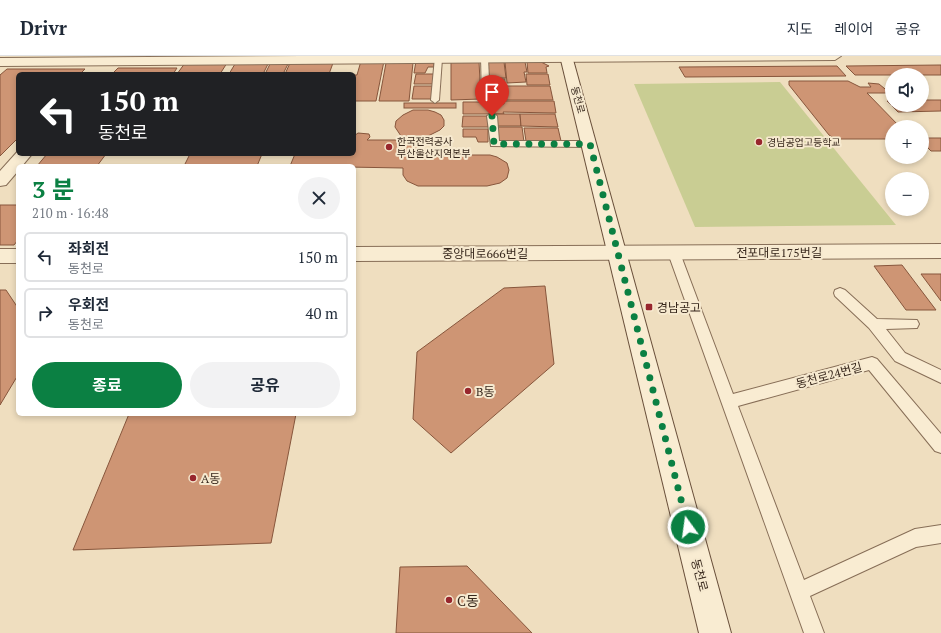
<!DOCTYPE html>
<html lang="ko">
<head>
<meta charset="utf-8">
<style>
  :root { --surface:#fff; --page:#f2f2f3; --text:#1f2937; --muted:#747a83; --line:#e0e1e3; --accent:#0b8043 }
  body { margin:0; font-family:"PT Serif","Noto Sans KR",serif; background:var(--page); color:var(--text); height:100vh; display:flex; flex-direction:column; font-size:15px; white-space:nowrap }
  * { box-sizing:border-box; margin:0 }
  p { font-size:13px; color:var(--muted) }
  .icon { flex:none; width:22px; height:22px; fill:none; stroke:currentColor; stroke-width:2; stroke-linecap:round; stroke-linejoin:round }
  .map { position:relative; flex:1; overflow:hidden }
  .panel { position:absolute; left:16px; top:108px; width:340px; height:252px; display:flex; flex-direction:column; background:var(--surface); border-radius:6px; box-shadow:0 2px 6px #0003 }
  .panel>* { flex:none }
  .guide { position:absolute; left:16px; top:16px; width:340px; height:84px; border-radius:6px; box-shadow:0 2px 6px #0003; background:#202124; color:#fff; overflow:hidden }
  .fabs { position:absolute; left:885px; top:12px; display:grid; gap:8px }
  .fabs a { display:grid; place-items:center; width:44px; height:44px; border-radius:50%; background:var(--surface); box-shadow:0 2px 6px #0003; font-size:20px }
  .pin { position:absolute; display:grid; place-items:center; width:34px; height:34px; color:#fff; margin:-41px -17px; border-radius:50% 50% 50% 0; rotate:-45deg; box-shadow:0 0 4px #0007 }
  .pin .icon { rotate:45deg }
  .me { position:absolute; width:44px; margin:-22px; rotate:346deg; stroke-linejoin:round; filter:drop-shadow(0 0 3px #0008) }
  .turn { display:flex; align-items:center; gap:14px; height:84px; padding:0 16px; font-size:18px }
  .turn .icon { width:52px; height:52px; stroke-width:2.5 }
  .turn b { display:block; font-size:28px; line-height:34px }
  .round { display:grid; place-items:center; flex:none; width:42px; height:42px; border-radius:21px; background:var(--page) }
  .head { display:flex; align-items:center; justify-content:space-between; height:68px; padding:0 16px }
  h1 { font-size:24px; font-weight:700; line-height:30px; color:var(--accent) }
  .action { display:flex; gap:8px; margin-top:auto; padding:8px 16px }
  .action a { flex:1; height:46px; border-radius:24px; background:var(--accent); color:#fff; font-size:16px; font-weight:700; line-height:46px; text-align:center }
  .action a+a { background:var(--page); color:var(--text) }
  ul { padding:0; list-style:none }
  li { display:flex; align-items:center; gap:12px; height:50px; margin:0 8px 6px; padding:0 8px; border:2px solid var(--line); border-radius:6px }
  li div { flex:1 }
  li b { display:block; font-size:15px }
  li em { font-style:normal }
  header { display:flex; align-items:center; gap:24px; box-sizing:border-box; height:56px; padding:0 20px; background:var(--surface); border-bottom:1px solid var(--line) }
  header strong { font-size:19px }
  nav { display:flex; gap:22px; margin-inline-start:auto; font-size:14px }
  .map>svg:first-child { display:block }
  .green { fill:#c9cd93 }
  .building { fill:#ce9574; stroke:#87563c }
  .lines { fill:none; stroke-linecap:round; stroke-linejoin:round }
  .service-casing { stroke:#876e57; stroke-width:2 }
  .minor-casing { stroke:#876e57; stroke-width:2 }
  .tertiary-casing { stroke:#876e57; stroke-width:2 }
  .secondary-casing { stroke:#694f3a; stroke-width:2 }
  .service { fill:#f9ecd2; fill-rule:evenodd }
  .minor { fill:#f9ecd2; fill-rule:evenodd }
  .tertiary { fill:#f9ecd2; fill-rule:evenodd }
  .secondary { fill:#f9ecd2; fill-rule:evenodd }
  .route { stroke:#0b8043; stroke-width:7; stroke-dasharray:0 12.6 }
  .poi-dot { fill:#98262d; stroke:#f6e9cf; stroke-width:1.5 }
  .labels { text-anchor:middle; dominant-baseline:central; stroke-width:4; stroke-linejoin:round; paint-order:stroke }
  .far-street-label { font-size:10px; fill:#37271c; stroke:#f6e9cf }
  .far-poi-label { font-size:10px; fill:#37271c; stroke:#f6e9cf; text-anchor:start }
  .street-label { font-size:12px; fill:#37271c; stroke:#f6e9cf }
  .poi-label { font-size:12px; fill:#37271c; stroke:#f6e9cf; text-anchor:start }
  .near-poi-label { font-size:14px; fill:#37271c; stroke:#f6e9cf; text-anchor:start }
</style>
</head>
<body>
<header>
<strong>Drivr</strong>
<nav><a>지도</a><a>레이어</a><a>공유</a></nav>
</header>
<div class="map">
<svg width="941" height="577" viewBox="0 0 941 577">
  <rect width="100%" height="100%" fill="#efdebf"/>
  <path class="green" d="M780 26 896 169 695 171 634 28Z"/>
  <g class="building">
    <path d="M361 5H384L376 45H354V19H357Z"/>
    <path d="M416 5H434V11H428L425 17H414Z"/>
    <path d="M451 6H479L481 43 451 44Z"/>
    <path d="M486 6H504L506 22H487Z"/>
    <path d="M505 6H525L527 16H524L526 26 507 27Z"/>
    <path d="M527 6H541L549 10 546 11 547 17H528Z"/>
    <path d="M185 7H227L220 18H177Z"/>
    <path d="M290 7H333L329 18H285Z"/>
    <path d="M386 7H413L409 45H379Z"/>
    <path d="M235 8H268L263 18H229Z"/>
    <path d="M270 8H288L283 18H265Z"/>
    <path d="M941 9V19H855L846 10Z"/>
    <path d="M837 10 846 20 685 21 679 11Z"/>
    <path d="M118 12H177L173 18H112Z"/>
    <path d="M7 13H85L80 18H18V82L0 100V19Z"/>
    <path d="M416 18H435L434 28H414Z"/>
    <path d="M526 18H548L550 29H527Z"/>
    <rect x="488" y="23" width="17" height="5"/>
    <path d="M789 25H848L860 31H871L868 27 879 28 890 37H867L900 71H892V83H835L829 79 789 29Z"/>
    <path d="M414 30H434L433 43H412Z"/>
    <path d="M491 30H550L553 44H491Z"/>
    <path d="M922 44H941V55L898 56 887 45H892V49H922Z"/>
    <path d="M504 45H554L556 57 503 56 504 58H495L494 48H504Z"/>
    <path d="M463 46H490L491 56 488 58H463Z"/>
    <rect x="404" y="47" width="52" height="5"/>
    <path d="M413 54H428L435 56 441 59 444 64V70L440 74 424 82 423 99H490L497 101 507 107 509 114 507 122 500 127 487 130H418L407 125 403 119V112L290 110 295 98H354V80L358 77 369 78 370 81 367 84H400L401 80 395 71 396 65 403 59Z"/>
    <path d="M496 58H520L521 70H496Z"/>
    <path d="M520 58H555L558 71 521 70Z"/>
    <path d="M463 60H488V71H462Z"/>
    <path d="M497 71H522L524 86H498Z"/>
    <path d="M524 72H558L561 85H526Z"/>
    <path d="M463 73H488V86H478L476 81H463Z"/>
    <path d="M922 82H941V95H931L922 86Z"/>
    <path d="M47 98H106L97 110H37Z"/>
    <path d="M190 98H262L257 110H184Z"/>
    <path d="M0 149H18V184L14 189H0Z"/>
    <path d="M902 209 936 254H906L874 210Z"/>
    <path d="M921 218H941V245Z"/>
    <path d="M545 230 554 308 451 397 413 363 417 296 504 232Z"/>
    <path d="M0 234H6L18 252V319L0 349Z"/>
    <path d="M129 358H296L271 487 73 494Z"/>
    <path d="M467 510 532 577H396L400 511Z"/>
  </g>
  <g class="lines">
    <defs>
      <g id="service">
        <path d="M481 0 488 2 490 45 486 48 482 45Z"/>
        <path d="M435 1 442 3 439 44 435 47 431 44Z"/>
        <path d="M492 57 497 60 499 85H590L595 88 590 91 491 90 487 60Z"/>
        <path d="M674 193 678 194 680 197 733 338 872 301 877 303 941 378V397L935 395 869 314 738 350 804 524 915 473 941 469V487L916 491 810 540 824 577H804L668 197 670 194Z"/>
        <path d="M840 232 845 234 877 263 917 264 919 268 917 272 886 273 905 297 941 314V327L895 305 869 272 835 240 834 237 835 234Z"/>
      </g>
      <g id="minor">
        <path d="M302 0H841L835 4 0 10V2Z"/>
        <path d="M18 95V98H32L22 110H18V115L6 129 0 130V115Z"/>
      </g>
      <g id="tertiary">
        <path d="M941 188V202L354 205V191Z"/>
        <rect x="0" y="193" width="18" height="14"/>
      </g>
      <path id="secondary" d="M560 0H572L731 577H699Z"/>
    </defs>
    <use href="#service" class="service-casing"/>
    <use href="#minor" class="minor-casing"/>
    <use href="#tertiary" class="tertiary-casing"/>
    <use href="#secondary" class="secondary-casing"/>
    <use href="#service" class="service"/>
    <use href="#minor" class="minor"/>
    <use href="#tertiary" class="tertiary"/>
    <use href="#secondary" class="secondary"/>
  </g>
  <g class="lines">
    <path class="route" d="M492 60 494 88H590L688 471"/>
  </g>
  <g class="poi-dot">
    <circle cx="759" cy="86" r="4"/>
    <circle cx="389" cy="91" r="4"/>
    <rect x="645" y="247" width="8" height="8" rx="2"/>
    <circle cx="468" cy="335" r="4"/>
    <circle cx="193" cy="422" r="4"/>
    <circle cx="449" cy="544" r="4"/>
  </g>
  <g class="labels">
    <g class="far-street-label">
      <text transform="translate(578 44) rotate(75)">동천로</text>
    </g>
    <g class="far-poi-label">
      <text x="397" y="85">한국전력공사<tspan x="397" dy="12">부산울산지역본부</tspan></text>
      <text x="767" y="86">경남공업고등학교</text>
    </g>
    <g class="street-label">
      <text x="779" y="196">전포대로175번길</text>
      <text x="485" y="197">중앙대로666번길</text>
      <text transform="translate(829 319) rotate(-15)">동천로24번길</text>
      <text transform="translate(700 519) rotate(75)">동천로</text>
    </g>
    <g class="poi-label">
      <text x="657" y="251">경남공고</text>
      <text x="476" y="335">B동</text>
      <text x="201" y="422">A동</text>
    </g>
    <g class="near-poi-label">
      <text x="457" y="544">C동</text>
    </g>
  </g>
</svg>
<div class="fabs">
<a><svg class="icon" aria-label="sound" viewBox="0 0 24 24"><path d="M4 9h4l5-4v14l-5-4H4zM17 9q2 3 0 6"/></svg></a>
<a>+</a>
<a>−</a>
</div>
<div class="pin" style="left:492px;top:60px;background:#d93025"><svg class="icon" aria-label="arrive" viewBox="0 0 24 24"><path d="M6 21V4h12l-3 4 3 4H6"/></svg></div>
<svg class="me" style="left:688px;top:471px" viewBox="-20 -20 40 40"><circle r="17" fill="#0b8043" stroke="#fff" stroke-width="3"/><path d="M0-11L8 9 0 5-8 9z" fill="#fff"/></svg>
<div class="guide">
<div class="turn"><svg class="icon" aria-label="left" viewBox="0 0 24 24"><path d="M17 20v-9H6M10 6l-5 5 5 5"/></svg><div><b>150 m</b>동천로</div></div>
</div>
<section class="panel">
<div class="head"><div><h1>3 분</h1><p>210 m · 16:48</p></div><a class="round"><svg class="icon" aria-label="close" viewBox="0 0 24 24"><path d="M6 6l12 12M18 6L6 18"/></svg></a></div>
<ul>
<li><svg class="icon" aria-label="left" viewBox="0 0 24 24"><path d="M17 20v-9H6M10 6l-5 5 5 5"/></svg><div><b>좌회전</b><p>동천로</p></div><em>150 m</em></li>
<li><svg class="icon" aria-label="right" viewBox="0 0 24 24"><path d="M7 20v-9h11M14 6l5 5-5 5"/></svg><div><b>우회전</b><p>동천로</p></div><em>40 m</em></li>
</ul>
<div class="action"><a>종료</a><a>공유</a></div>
</section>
</div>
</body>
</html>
